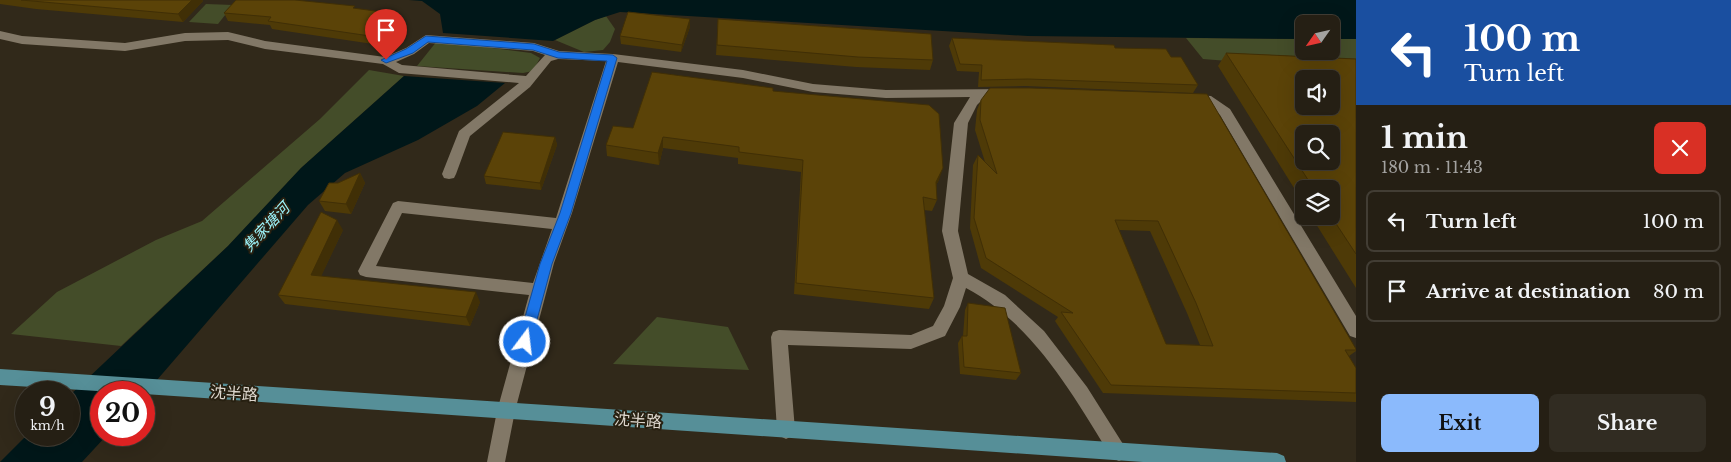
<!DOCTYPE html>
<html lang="en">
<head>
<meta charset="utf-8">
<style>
  :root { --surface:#251f14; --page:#312c22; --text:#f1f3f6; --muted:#a3a2a0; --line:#423d34; --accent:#8bbafc }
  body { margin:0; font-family:"Libre Baskerville","Noto Sans SC",serif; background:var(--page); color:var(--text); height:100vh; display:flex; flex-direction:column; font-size:19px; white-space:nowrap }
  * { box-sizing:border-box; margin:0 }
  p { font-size:16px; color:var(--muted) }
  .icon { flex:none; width:28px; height:28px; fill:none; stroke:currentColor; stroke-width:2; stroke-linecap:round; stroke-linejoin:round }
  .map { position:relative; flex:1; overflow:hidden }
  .drawer { display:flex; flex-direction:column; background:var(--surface); width:375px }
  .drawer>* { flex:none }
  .banner { background:#1a4fa0; color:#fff; overflow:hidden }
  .needle { width:32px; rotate:236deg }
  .controls { position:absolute; left:1295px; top:15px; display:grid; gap:10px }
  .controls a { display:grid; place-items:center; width:45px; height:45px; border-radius:8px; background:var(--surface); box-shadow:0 5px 20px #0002,0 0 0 1px var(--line); font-size:25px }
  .speed { position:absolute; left:15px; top:381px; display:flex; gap:10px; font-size:25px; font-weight:700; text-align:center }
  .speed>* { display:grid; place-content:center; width:65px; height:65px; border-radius:50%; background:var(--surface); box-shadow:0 5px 20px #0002,0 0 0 1px var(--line); line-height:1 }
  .speed small { font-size:12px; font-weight:400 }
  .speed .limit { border:8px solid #d22; background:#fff; color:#111 }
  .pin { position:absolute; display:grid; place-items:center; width:42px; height:42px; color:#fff; margin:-51px -21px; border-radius:50% 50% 50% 0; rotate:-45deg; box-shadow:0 0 5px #0007 }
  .pin .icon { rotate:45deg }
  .me { position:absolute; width:55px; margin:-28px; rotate:15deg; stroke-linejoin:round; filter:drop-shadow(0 0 4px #0008) }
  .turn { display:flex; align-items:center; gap:18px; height:105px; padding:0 25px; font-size:22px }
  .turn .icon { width:65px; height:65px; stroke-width:2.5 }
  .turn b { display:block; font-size:35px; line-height:42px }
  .round { display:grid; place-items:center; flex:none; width:52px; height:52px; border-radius:8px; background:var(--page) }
  .headline { display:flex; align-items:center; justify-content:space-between; height:85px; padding:0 25px }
  h1 { font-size:30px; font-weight:700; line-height:38px }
  .button { display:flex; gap:10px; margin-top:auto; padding:10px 25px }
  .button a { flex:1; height:58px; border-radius:8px; background:var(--accent); color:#111; font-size:20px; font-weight:700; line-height:58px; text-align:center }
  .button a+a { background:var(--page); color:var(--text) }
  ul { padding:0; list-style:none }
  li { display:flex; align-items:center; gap:15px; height:62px; margin:0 10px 8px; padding:0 15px; border:2px solid var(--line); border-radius:8px }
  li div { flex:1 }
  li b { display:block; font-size:19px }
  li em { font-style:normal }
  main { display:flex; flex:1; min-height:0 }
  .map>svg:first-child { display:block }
  .green { fill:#444d29 }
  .water { fill:#001719 }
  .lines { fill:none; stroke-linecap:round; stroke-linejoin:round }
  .minor { fill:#827867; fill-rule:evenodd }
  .major { fill:#568f98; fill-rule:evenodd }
  .wall { fill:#4e3a07; fill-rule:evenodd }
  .shaded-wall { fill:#402f06 }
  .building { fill:#5b4308; stroke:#402f06; fill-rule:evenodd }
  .route { fill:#1a73e8; stroke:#114b97 }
  .labels { text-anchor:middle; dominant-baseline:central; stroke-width:4; stroke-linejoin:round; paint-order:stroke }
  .water-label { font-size:15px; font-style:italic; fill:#9df6fd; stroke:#272011 }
  .near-street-label { font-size:16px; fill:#dcd6cd; stroke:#272011 }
</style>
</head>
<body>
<main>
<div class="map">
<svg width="1356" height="462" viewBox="0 0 1356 462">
  <rect width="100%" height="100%" fill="#31291a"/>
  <g class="green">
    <path d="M206 4 233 5 218 24 189 22Z"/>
    <path d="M606 16 615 29 610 42 603 50 584 52 555 40 595 20Z"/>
    <path d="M1186 38 1304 39V51H1331V39H1356V71L1203 59Z"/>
    <path d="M437 41 531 53 540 58 533 71 523 73 417 66Z"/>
    <path d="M369 70 404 76 301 168 228 246 121 346 11 334 57 292 156 240 202 221 320 119Z"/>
    <path d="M657 317 728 327 749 370 613 364Z"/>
  </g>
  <g class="water">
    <path d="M409 0H1356V39H1331V24H1304V39L1028 36 620 12 595 20 553 41 443 33 440 14 422 1Z"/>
    <path d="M404 76 505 83 477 106 418 140 345 173 308 205 144 395V392H101V435H107L82 462H0L27 435H69V396L228 246 301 168Z"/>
  </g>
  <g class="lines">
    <g class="minor">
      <path d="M0 31 22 36 125 43 185 33 228 32 265 41 385 57 406 48 426 35 534 43 559 51 613 54 743 70 813 84 886 90 1012 89 1013 92 1012 95 985 97 977 105 968 123 958 231 968 274 1005 295 1044 331 1087 387 1128 452 1126 458 1119 461 1112 458C1073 395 1034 324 966 288L960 307 945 336 911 349 788 345 795 430 792 436 786 439 780 436 777 430 771 337 773 332 779 330 911 335 933 326 944 306 953 278 942 231 954 123 970 97 886 98 813 92 743 78 618 62 572 213 554 263 515 411 505 462H487L497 411 529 295 366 277 360 275 358 271 393 203 398 201 556 218 606 61 558 59 551 61 530 87 470 136 456 174 454 178 449 179 444 178 442 174 459 131 519 83 399 73 383 64 265 49 228 40 185 41 125 51 22 44 0 39ZM429 43 533 51 545 55 526 76 402 65 396 62 414 54ZM402 213 552 229 533 283 376 266Z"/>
      <path d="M1195 95 1211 96 1230 109 1356 316V338L1350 336 1220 115 1203 103 1190 102 1189 99 1190 96Z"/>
    </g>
    <path class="major" d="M0 369 1277 453 1284 456 1286 462H1143L144 394V392H114L0 385Z"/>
  </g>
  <g class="wall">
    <path d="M0 0H202L203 1 183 22 36 9 0 4Z"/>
    <path d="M356 9 393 21 373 44 272 29 270 25 228 21 224 13Z"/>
    <path d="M718 19 933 60 930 70 856 67 716 55Z"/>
    <path d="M690 27 681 52 621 44 620 36Z"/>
    <path d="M952 38 1115 48 1171 57 1198 85 1193 93 1025 86 978 87 979 72 957 71 949 46Z"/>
    <path d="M1226 53 1356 59V288L1311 216H1331V189H1304V204L1218 66Z"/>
    <path d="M773 91 939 180 936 185 937 200 932 211 924 210 934 298 929 309 794 294 801 172 738 164V158L663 148 659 165 607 156 606 145 633 128Z"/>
    <path d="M981 100 1356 349V351L1349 356 1356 368V402L1103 393 1055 321 1058 317 981 268 970 228 973 165 978 155 985 162 975 130 977 110ZM1119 230 1150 231 1187 313 1200 345 1166 344Z"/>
    <path d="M555 137 557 145 541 190 486 184 484 176Z"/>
    <path d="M360 173 365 183 351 214 325 211 319 201 338 183Z"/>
    <path d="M343 230 321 276 480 302 470 326 285 304 278 295Z"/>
    <path d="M968 303 1021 373 1016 380 960 374 958 343 962 336H963L965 310Z"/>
  </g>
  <g class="shaded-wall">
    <path d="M192 0H202L203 1 183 22 178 14Z"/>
    <path d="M390 13 393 21 373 44 370 36Z"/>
    <path d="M690 19V27L681 52 682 45Z"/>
    <path d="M555 137 557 145 541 190 540 183Z"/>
    <path d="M663 137V148L659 165 658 153Z"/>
    <path d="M943 168 939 180 931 194 936 182Z"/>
    <path d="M360 173 365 183 351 214 346 204Z"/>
    <path d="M337 220 343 230 317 285 311 275Z"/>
    <path d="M476 292 480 302 470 326 466 317Z"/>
  </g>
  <g class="building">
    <path d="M21 0H192L178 14Z"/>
    <path d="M236 0H295L355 6 353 8 390 13 370 36 268 21 271 17 224 13Z"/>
    <path d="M628 12 690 19 682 45 620 36Z"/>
    <path d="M718 19 931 34 933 60 858 57 717 45Z"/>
    <path d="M952 38 1114 45 1115 48 1166 49 1171 57H1181L1198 85 1028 79 981 80 982 65 960 64Z"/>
    <path d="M1226 53 1356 59V254L1331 216V189H1314ZM1304 79H1331V106H1304ZM1304 134H1331V161H1304Z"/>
    <path d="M652 72 773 88V91L929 105 939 114 943 168 936 182 937 200 923 197 934 298 796 283 803 160 739 152V147L663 137 658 153 606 145 613 126 633 128Z"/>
    <path d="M990 88H1030L1207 94 1356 349V350H1345L1356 368V393L1111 385 1061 312 1073 313 986 258 974 218 978 155 997 174 980 120 981 100ZM1115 220 1158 221 1196 303 1213 346 1166 344Z"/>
    <path d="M503 132 555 137 540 183 484 176Z"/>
    <path d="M360 173 346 204 319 201 329 183H338Z"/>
    <path d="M321 212 337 220 311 275 476 292 466 317 278 295Z"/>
    <path d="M968 303 1005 308 1021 373 964 367 962 336H967Z"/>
  </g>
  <path class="route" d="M426 36 534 44 559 52 613 55 617 58 571 213 552 264 531 342 529 346 525 348 520 346 518 342 540 264 560 213 607 61 558 58 533 50 428 42 413 53 386 63 381 60 406 49Z"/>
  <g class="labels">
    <g class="water-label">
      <text transform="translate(266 227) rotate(-47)">隽家塘河</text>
    </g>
    <g class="near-street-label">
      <text transform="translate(234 393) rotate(4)">沈半路</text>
      <text transform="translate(638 420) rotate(4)">沈半路</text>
    </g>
  </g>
</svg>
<div class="controls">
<a><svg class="needle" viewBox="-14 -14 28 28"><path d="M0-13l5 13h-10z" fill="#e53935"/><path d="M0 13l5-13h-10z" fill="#a3a2a0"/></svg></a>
<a><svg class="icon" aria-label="sound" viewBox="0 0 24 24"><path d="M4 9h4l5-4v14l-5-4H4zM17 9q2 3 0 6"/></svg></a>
<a><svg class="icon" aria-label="search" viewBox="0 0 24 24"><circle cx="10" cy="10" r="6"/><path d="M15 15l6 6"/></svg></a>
<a><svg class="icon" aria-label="layers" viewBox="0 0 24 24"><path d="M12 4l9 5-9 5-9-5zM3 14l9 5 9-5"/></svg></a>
</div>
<div class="speed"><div>9<small>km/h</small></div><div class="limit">20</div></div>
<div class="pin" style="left:386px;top:60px;background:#d93025"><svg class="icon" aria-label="arrive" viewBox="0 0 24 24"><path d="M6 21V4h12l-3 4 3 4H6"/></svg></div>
<svg class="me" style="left:525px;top:342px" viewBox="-20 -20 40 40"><circle r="17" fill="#1a73e8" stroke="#fff" stroke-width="3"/><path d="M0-11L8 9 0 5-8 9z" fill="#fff"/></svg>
</div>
<section class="drawer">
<div class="banner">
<div class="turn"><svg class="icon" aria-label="left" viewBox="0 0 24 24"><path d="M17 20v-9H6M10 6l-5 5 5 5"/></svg><div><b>100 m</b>Turn left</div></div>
</div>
<div class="headline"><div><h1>1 min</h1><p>180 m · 11:43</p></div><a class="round" style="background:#d93025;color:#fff"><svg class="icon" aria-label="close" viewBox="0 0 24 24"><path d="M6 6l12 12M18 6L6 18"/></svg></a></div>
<ul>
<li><svg class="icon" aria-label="left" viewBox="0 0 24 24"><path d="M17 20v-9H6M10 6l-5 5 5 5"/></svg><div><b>Turn left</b></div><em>100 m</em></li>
<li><svg class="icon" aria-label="arrive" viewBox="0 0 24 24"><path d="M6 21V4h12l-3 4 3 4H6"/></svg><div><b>Arrive at destination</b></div><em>80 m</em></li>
</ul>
<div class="button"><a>Exit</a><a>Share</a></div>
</section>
</main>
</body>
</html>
